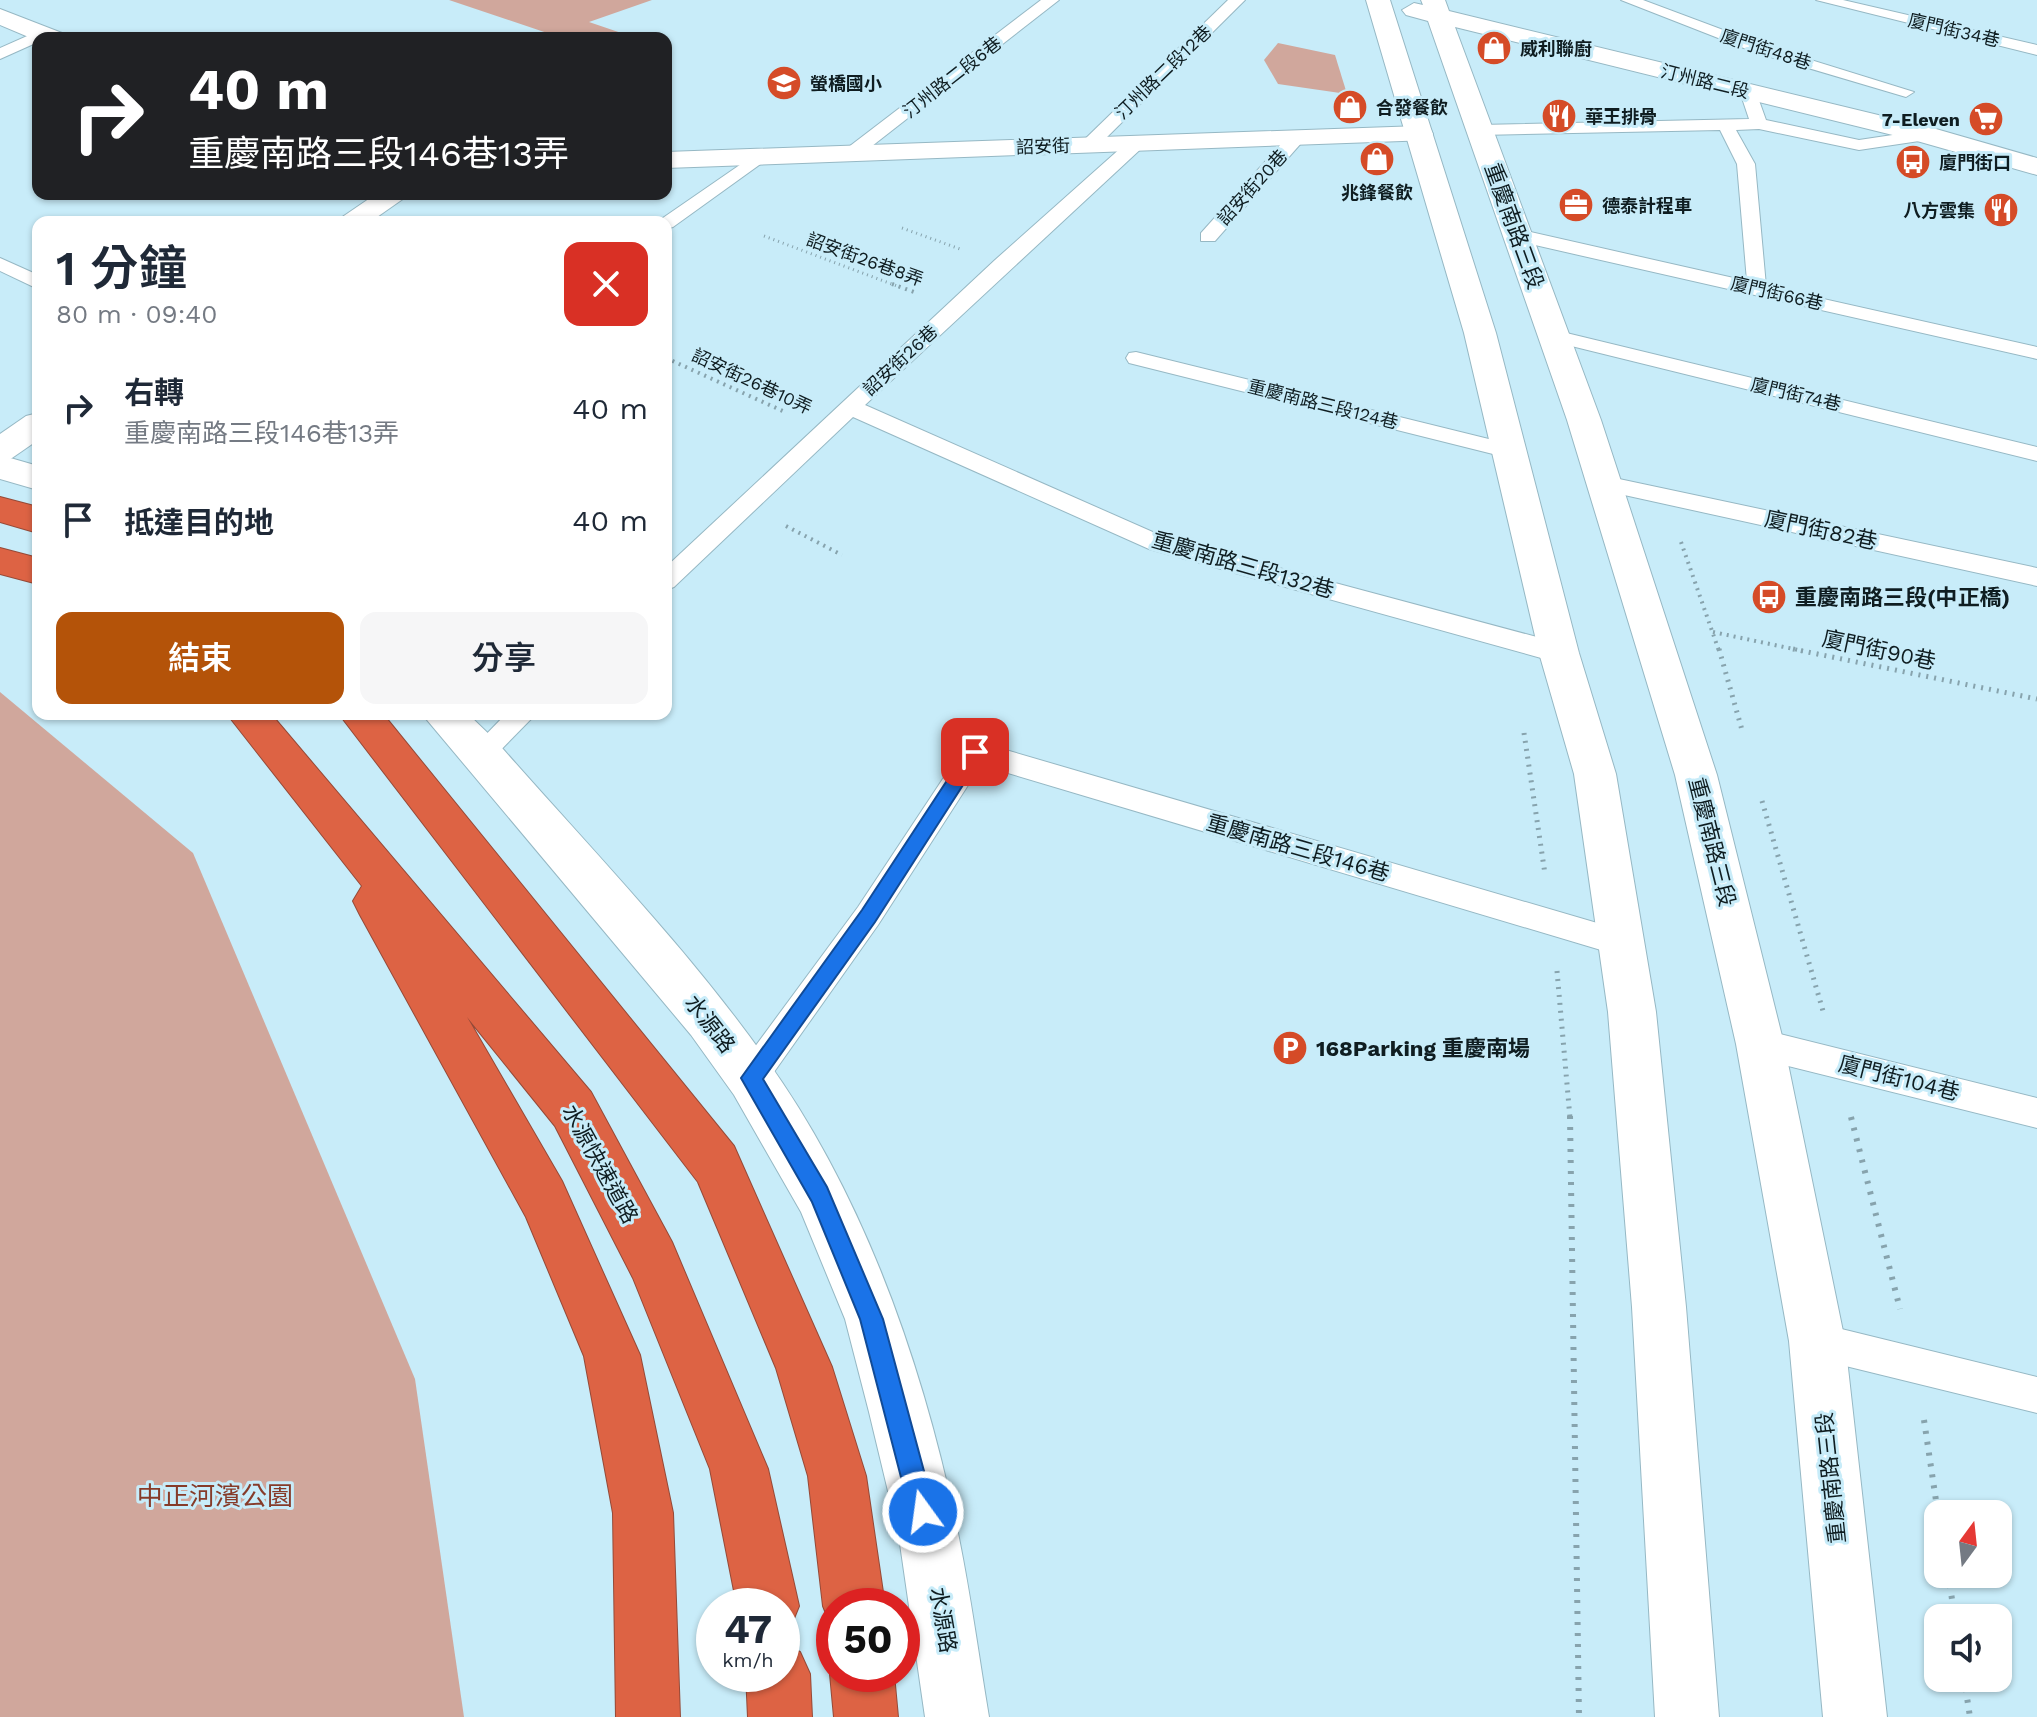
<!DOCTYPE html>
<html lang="zh-TW">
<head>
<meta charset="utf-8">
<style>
  :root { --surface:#fff; --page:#f6f6f7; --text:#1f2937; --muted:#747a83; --accent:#b45309 }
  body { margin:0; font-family:"Work Sans","Noto Sans TC",sans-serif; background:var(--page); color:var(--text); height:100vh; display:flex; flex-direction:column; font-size:30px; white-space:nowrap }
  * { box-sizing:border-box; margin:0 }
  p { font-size:26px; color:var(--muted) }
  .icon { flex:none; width:44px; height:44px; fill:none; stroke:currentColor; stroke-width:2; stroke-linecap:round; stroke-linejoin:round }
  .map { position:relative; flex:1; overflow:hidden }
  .drawer { position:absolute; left:32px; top:216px; width:640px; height:504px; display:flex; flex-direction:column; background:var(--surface); border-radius:16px; box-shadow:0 2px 6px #0004 }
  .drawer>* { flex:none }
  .banner { position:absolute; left:32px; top:32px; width:640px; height:168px; border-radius:16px; box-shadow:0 2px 6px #0004; background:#202124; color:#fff; overflow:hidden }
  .needle { width:52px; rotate:15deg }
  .controls { position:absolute; left:1924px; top:1500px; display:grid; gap:16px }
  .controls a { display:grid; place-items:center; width:88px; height:88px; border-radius:16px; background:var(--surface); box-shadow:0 2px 6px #0004; font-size:40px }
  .speed { position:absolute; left:696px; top:1588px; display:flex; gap:16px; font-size:40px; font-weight:700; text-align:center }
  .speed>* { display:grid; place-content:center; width:104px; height:104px; border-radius:50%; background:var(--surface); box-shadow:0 2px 6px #0004; line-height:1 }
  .speed small { font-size:20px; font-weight:400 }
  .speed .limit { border:12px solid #d22; background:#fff; color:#111 }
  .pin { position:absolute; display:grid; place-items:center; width:68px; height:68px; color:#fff; margin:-34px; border-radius:16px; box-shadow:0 4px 12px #0006 }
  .me { position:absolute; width:88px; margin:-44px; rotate:346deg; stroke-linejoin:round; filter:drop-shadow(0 0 6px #0008) }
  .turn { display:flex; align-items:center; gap:28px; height:168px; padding:0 24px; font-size:36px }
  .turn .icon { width:104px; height:104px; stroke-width:2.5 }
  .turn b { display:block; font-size:56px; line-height:68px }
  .round { display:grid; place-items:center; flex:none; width:84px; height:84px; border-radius:16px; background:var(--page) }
  .summary { display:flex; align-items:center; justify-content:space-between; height:136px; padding:0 24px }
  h1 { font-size:48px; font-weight:600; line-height:60px }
  .cta { display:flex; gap:16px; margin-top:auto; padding:16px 24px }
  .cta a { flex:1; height:92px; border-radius:16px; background:var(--accent); color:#fff; font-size:32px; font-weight:600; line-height:92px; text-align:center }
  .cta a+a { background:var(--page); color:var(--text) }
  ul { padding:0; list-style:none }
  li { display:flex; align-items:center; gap:24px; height:112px; padding:0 24px }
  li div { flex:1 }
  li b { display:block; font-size:30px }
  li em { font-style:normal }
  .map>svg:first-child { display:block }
  .green { fill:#d0a79c }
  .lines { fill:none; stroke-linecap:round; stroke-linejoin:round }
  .lane-casing { stroke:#96b8c4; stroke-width:2 }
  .street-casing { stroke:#96b8c4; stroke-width:2 }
  .secondary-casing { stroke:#96b8c4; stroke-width:2 }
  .highway-casing { stroke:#954a38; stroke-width:2 }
  .path-far3 { stroke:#87a3ad; stroke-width:3; stroke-dasharray:1 4; stroke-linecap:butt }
  .path-far2 { stroke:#87a3ad; stroke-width:4; stroke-dasharray:2 5; stroke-linecap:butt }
  .path-far1 { stroke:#87a3ad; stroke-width:5; stroke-dasharray:2 6; stroke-linecap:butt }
  .path { stroke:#87a3ad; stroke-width:6; stroke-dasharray:3 8; stroke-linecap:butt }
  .lane { fill:#fff; fill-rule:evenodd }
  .street { fill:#fff; fill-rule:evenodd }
  .secondary { fill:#fff; fill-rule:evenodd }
  .highway { fill:#dd6344; fill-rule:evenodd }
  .route { fill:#1a73e8; stroke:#114b97; stroke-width:2 }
  .labels { text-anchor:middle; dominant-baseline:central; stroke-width:6; stroke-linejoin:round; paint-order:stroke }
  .far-street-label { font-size:18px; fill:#0f1d21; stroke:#c8ecf9 }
  .far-poi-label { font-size:18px; font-weight:bold; fill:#0f1d21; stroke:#c8ecf9; text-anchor:start }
  .street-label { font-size:22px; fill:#0f1d21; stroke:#c8ecf9 }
  .poi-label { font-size:22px; font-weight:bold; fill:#0f1d21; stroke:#c8ecf9; text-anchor:start }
  .near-park-label { font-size:26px; fill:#863b29; stroke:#c8ecf9 }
</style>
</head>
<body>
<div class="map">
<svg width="2037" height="1717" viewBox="0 0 2037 1717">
  <rect width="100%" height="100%" fill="#c8ecf9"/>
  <g class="green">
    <path d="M449 0H652L589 22 636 38H562Z"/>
    <path d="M1278 43 1335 55 1347 94 1278 84 1264 60Z"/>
    <path d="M0 692 193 853 415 1379 464 1717H0Z"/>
  </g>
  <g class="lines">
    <defs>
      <g id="lane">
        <path d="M1041 0H1059L858 157H846V149Z"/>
        <path d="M1228 0H1245L1096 148H1084V140Z"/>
        <path d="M1621 0H1643L1766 46 1914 92 1906 97 1754 52Z"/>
        <path d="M1816 0H1843L2037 45V55Z"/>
        <path d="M43 29 49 31V37L38 38V42L0 59V48Z"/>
        <path d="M1748 87 1756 92 1766 120 1859 140 1926 130 1935 135 1926 140 1859 150 1759 129 1736 130 1755 164 1766 286 2037 347V359L1517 241 1508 235 1517 229 1747 281 1737 164 1720 130 1480 135 1471 130 1480 125 1749 119 1740 92Z"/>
        <path d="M1297 132 1306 137 1303 141 1215 241H1201V233L1291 133Z"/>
        <path d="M1138 137 1144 138V146L865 405 1164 537 1559 643 1568 646 1571 653 1568 660 1559 663 1149 549 853 417 674 587 666 590V567L995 260 1132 138Z"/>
        <path d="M760 151 766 152V160L673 227 666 229V222H657Z"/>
        <path d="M0 258 38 275V289L0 271Z"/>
        <path d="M1554 330 2037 447V461L1547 340 1544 336Z"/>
        <path d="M1136 352 1509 444 1520 451 1509 458 1129 363 1126 358 1129 353Z"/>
        <path d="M1605 476 2037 568V586L1597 489 1594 484 1597 479Z"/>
        <path d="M506 714H536L490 761 481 764 472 761 468 753Z"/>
        <path d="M975 741 1621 930 1631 934 1636 943 1631 952 1621 956 981 765 878 925 762 1089 751 1093 740 1089 735 1078 740 1067 858 907 966 744Z"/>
        <path d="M1760 1029 2037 1098V1128L1760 1059 1749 1054 1745 1044 1749 1034Z"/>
        <path d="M1817 1323 2037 1377V1413L1817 1359 1805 1353 1799 1341 1805 1329Z"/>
      </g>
      <g id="street">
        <path d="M0 9 62 33 65 38 38 41 0 25Z"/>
        <path d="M1420 126 1430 128 1433 134 1430 140 666 168V152Z"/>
        <path d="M376 194H410L370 222H335Z"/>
        <path d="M38 413V440L12 458 0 462V434L26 416Z"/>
      </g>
      <g id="secondary">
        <path d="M1366 0H1390L1496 333 1579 653 1616 774 1656 1012 1686 1307 1719 1717H1655L1632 1307 1608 1012 1574 774 1539 653 1464 333Z"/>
        <path d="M1421 0H1445L1449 11 1936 129 2037 158V175L1917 141 1455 27 1601 420 1717 775 1784 1044 1845 1341 1887 1717H1823L1789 1341 1736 1044 1675 775 1567 420 1428 21 1406 15 1402 10 1414 3 1423 5Z"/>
        <path d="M0 455 38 466V490L0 479Z"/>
        <path d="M422 714H468L496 741C587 845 686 946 766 1059 866 1198 925 1371 959 1538 971 1597 979 1657 989 1717H925L899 1537 869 1412 845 1319 801 1212 734 1095 691 1035Z"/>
      </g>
      <g id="highway">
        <path d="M0 497 38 507V533L0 522Z"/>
        <path d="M0 548 38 558V584L0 574Z"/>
        <path d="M227 714H271L591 1092 672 1242 768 1469 799 1606 790 1628 782 1631V1606H737L710 1469 633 1278 555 1126 467 1017 562 1181 640 1355 673 1513 680 1717H616L613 1513 584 1356 526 1217 360 915 353 901 362 886Z"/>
        <path d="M339 714H383L734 1146 832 1367 866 1476 885 1606H834L832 1628 823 1606 808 1476 776 1368 698 1182Z"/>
        <path d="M782 1644 800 1652 810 1674 812 1717H748L746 1674H782Z"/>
        <path d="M834 1665V1674H894L898 1717H834L830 1674Z"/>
      </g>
    </defs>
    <use href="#lane" class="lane-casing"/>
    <use href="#street" class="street-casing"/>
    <use href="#secondary" class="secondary-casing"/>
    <use href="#highway" class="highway-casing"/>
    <g class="path-far3">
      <path d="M902 228 960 249"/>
      <path d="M764 236 897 286"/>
    </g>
    <g class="path-far2">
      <path d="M892 284 914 292"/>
      <path d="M666 358 785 412"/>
      <path d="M786 526 842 555"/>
      <path d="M1681 542 1719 651"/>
      <path d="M1713 632 1803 651"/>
    </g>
    <g class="path-far1">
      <path d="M1719 649 1742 730"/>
      <path d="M1793 649 2037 699"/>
      <path d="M1524 733 1545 874"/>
      <path d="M1762 801 1823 1011"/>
      <path d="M1557 971 1570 1118"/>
    </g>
    <g class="path">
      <path d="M1570 1116 1579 1717"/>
      <path d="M1851 1117 1900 1309"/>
      <path d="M1924 1420 1938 1514"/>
      <path d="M1948 1574 1955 1618"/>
      <path d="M1964 1678 1970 1717"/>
    </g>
    <use href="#lane" class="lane"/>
    <use href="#street" class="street"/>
    <use href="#secondary" class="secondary"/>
    <use href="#highway" class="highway"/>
  </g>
  <path class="route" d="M975 745 983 752 981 757 875 922 763 1079 827 1187 883 1319 935 1512 931 1521 923 1524 914 1521 910 1512 860 1319 812 1202 741 1078 862 910 969 747Z"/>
  <defs>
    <symbol id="shop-disc" viewBox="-11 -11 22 22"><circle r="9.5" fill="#d54b27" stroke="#c8ecf9"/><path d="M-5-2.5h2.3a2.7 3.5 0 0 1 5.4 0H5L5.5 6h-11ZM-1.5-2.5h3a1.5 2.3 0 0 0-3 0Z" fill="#fff"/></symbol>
    <symbol id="school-disc" viewBox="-11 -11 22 22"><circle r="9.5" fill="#d54b27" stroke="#c8ecf9"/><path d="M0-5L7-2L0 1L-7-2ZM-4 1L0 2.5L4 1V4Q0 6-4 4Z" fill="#fff"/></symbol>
    <symbol id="restaurant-disc" viewBox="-11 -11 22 22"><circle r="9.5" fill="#d54b27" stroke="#c8ecf9"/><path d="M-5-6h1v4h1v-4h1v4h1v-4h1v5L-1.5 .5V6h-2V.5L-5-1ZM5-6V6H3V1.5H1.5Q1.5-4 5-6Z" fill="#fff"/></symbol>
    <symbol id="supermarket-disc" viewBox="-11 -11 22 22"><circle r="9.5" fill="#d54b27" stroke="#c8ecf9"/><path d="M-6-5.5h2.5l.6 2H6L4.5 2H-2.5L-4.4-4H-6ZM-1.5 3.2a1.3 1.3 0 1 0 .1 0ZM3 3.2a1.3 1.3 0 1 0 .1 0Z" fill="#fff"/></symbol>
    <symbol id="bus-disc" viewBox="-11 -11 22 22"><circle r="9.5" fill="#d54b27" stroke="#c8ecf9"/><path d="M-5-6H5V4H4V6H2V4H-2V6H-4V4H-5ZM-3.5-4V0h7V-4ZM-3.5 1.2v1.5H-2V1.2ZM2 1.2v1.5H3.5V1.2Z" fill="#fff"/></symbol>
    <symbol id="office-disc" viewBox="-11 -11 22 22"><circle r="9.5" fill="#d54b27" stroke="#c8ecf9"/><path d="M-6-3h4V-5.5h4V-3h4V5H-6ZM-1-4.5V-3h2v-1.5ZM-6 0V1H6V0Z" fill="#fff"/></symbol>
    <symbol id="parking-disc" viewBox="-11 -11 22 22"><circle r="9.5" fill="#d54b27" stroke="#c8ecf9"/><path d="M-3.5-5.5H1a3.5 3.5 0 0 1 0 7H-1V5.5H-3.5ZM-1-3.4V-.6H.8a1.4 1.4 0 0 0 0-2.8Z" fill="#fff"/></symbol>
  </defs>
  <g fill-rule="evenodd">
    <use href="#shop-disc" x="1474" y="28" width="40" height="40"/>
    <use href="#school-disc" x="764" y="63" width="40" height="40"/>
    <use href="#shop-disc" x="1330" y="87" width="40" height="40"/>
    <use href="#restaurant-disc" x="1539" y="96" width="40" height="40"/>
    <use href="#supermarket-disc" x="1966" y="99" width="40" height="40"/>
    <use href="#shop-disc" x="1357" y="139" width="40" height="40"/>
    <use href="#bus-disc" x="1893" y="142" width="40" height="40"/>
    <use href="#office-disc" x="1556" y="185" width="40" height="40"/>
    <use href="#restaurant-disc" x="1981" y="190" width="40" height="40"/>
    <use href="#bus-disc" x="1749" y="577" width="40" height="40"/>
    <use href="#parking-disc" x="1270" y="1028" width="40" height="40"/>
  </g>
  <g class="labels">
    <g class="far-street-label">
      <text transform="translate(1954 30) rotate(13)">廈門街34巷</text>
      <text transform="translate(1766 49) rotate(18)">廈門街48巷</text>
      <text transform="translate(1163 72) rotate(-44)">汀州路二段12巷</text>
      <text transform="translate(952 77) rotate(-38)">汀州路二段6巷</text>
      <text transform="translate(1705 81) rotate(14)">汀州路二段</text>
      <text transform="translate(1043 146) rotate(-2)">詔安街</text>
      <text transform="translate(1252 187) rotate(-48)">詔安街20巷</text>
      <text transform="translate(865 259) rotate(20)">詔安街26巷8弄</text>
      <text transform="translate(1777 293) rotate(13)">廈門街66巷</text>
      <text transform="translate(900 360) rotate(-43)">詔安街26巷</text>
      <text transform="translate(752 381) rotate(25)">詔安街26巷10弄</text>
      <text transform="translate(1796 394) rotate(13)">廈門街74巷</text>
      <text transform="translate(1323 404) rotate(14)">重慶南路三段124巷</text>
    </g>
    <g class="far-poi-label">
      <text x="1520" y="48">威利聯廚</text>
      <text x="810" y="83">螢橋國小</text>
      <text x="1376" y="107">合發餐飲</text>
      <text x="1585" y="116">華王排骨</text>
      <text x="1960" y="119" text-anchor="end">7-Eleven</text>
      <text x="1939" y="162">廈門街口</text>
      <text x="1377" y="192" text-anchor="middle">兆鋒餐飲</text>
      <text x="1602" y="205">德泰計程車</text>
      <text x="1975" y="210" text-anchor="end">八方雲集</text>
    </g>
    <g class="street-label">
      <text transform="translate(1514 226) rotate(70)">重慶南路三段</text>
      <text transform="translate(1821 530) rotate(12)">廈門街82巷</text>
      <text transform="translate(1243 565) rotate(16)">重慶南路三段132巷</text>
      <text transform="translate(1879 650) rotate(12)">廈門街90巷</text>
      <text transform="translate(1712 842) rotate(76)">重慶南路三段</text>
      <text transform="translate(1298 848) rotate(16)">重慶南路三段146巷</text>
      <text transform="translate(710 1024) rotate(52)">水源路</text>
      <text transform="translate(1899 1078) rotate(14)">廈門街104巷</text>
      <text transform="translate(600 1164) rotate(61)">水源快速道路</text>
      <text transform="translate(1831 1478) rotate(-96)">重慶南路三段</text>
      <text transform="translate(943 1620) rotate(80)">水源路</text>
    </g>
    <g class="poi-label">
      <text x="1795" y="597">重慶南路三段(中正橋)</text>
      <text x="1316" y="1048">168Parking 重慶南場</text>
    </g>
    <g class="near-park-label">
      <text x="215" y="1496">中正河濱公園</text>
    </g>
  </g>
</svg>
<div class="controls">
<a><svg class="needle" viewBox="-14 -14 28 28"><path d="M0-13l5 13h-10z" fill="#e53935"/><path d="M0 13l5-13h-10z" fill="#747a83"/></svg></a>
<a><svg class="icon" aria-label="sound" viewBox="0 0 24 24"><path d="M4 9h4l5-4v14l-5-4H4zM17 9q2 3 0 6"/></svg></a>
</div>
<div class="speed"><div>47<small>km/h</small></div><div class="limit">50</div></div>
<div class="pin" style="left:975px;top:752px;background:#d93025"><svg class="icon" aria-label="arrive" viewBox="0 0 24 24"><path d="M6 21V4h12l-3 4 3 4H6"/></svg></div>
<svg class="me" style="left:923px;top:1512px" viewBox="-20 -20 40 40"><circle r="17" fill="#1a73e8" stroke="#fff" stroke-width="3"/><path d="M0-11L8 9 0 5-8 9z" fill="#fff"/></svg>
<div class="banner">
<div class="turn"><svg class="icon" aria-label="right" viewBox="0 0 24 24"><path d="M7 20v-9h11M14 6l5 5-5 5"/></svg><div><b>40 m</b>重慶南路三段146巷13弄</div></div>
</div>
<section class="drawer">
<div class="summary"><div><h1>1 分鐘</h1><p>80 m · 09:40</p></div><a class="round" style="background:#d93025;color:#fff"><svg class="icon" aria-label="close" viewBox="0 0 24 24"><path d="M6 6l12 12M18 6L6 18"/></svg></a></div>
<ul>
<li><svg class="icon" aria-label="right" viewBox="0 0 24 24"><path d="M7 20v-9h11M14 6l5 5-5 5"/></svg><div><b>右轉</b><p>重慶南路三段146巷13弄</p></div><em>40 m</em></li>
<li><svg class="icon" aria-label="arrive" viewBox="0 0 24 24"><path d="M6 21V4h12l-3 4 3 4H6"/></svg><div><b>抵達目的地</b></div><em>40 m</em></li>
</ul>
<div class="cta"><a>結束</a><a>分享</a></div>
</section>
</div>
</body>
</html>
